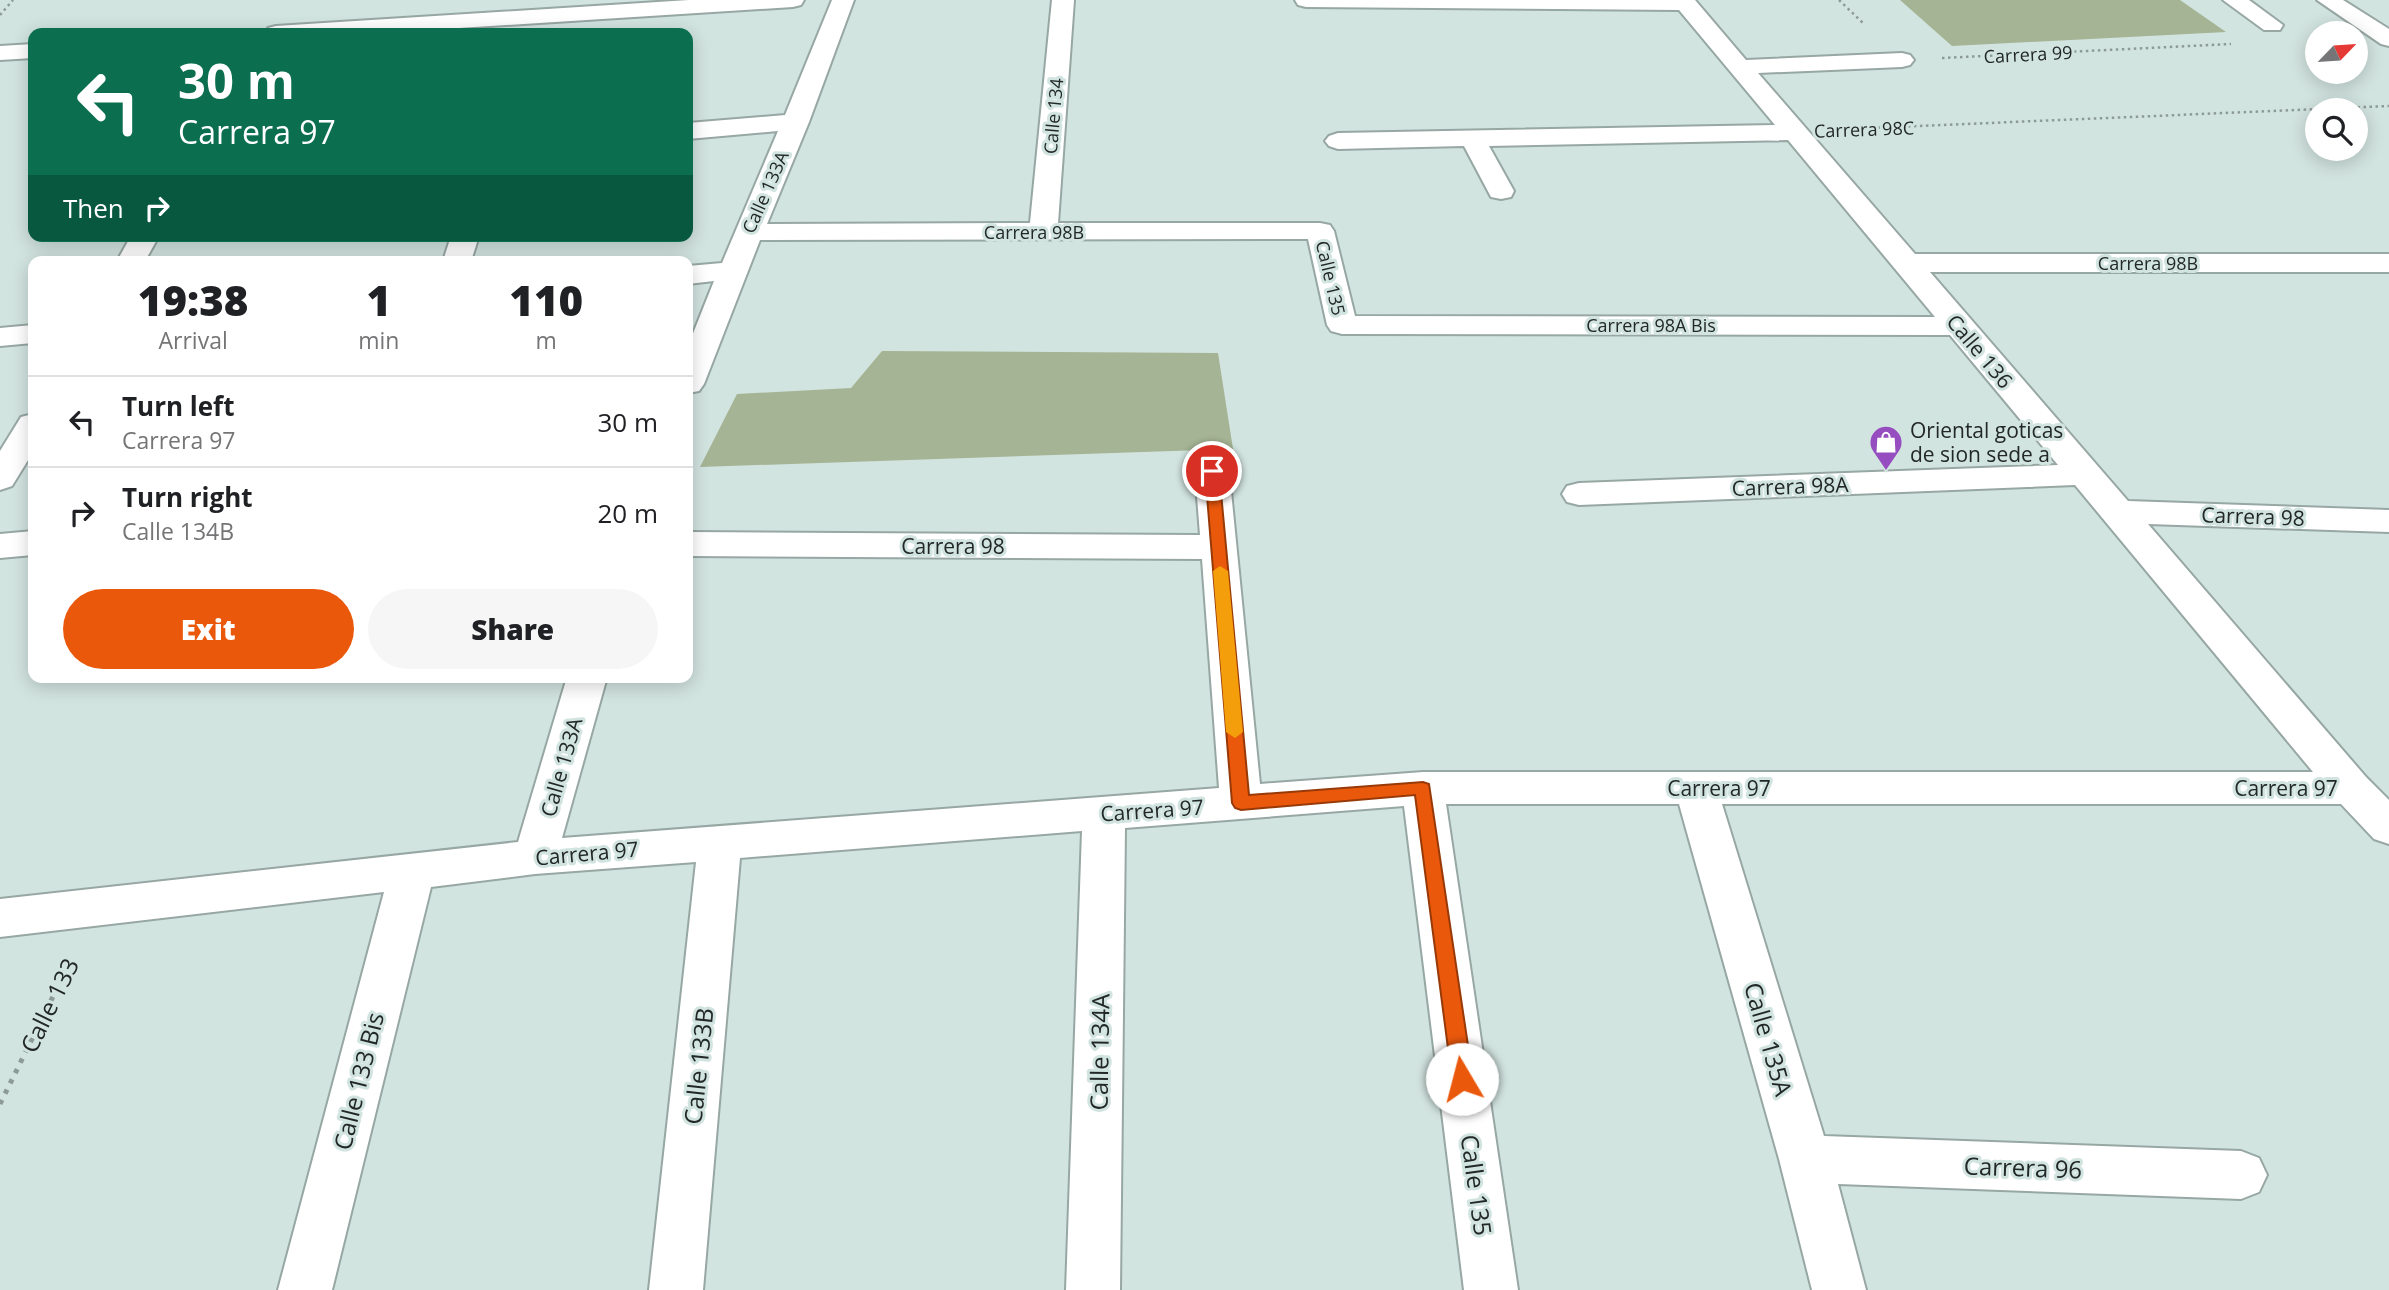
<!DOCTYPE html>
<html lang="en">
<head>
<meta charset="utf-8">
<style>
  :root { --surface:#fff; --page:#f6f6f6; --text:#202124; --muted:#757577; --line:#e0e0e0; --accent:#ea580c }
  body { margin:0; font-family:"Open Sans",sans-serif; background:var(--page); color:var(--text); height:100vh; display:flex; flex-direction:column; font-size:26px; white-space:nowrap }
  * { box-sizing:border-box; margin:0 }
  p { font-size:23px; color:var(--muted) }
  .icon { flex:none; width:38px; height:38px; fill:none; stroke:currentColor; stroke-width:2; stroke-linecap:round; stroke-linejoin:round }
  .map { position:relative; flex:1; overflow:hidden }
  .panel { position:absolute; left:28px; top:256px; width:665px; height:427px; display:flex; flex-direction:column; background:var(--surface); border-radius:14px; box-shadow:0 4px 18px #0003 }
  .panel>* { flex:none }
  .top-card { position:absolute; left:28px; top:28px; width:665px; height:214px; border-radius:14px; box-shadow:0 4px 18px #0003; background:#0b6e4f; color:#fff; overflow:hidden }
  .needle { width:46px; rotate:65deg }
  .tools { position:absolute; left:2305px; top:21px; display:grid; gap:14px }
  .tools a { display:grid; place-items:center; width:63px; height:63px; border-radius:50%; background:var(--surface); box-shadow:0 4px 18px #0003; font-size:35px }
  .pin { position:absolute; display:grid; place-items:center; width:60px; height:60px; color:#fff; margin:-30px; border:4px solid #fff; border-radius:50%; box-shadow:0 2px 7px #0007 }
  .me { position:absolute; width:77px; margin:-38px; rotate:352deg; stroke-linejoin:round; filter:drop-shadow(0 0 5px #0008) }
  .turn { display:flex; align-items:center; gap:24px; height:147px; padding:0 35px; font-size:32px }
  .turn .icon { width:91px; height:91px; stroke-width:2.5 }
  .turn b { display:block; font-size:49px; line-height:60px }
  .then { display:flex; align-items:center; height:66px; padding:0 35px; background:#0003; gap:14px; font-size:26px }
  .eta { display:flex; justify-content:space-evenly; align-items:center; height:119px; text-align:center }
  .eta b { font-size:42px; font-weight:800; line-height:49px }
  .action { display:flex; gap:14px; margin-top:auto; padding:14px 35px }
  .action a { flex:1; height:80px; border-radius:42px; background:var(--accent); color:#fff; font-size:28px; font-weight:800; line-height:80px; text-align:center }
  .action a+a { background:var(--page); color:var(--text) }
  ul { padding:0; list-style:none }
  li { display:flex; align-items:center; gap:21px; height:91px; padding:0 35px; border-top:2px solid var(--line) }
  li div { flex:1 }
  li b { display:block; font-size:26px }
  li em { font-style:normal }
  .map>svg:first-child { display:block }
  .green { fill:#a5b494 }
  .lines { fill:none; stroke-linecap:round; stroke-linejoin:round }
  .minor-casing { stroke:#97a7a3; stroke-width:4 }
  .path-far1 { stroke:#8d9b98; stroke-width:2.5; stroke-dasharray:2.5 3.5; stroke-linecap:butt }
  .path { stroke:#8d9b98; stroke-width:5; stroke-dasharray:4.5 7; stroke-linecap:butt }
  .minor { fill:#fff; fill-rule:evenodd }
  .route { fill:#ea580c; stroke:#983908; stroke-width:2 }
  .slow { fill:#f59e0b }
  .labels { text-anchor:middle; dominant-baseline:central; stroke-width:6; stroke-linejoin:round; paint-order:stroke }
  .far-street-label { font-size:18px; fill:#222827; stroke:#d2e4e0 }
  .street-label { font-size:21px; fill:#222827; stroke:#d2e4e0 }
  .poi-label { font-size:21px; fill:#222827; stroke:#d2e4e0; text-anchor:start }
  .near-street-label { font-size:24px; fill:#222827; stroke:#d2e4e0 }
</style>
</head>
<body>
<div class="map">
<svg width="2389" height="1290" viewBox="0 0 2389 1290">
  <rect width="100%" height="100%" fill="#d2e4e0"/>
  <g class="green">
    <path d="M1900 0H2180L2226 32 1952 46Z"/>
    <path d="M882 351 1218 353 1233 449 700 467 737 394 851 388Z"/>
  </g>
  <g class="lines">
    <defs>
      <g id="minor">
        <path d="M689 0H804L801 5 793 7 379 33H265L268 28 276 26Z"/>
        <path d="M832 0H854L809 122 767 224 1030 223 1052 0H1074L1058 223H1320L1330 225 1334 231 1355 316 1935 317 1788 140 1489 146 1514 191 1511 197 1501 199 1491 197 1464 146 1338 149 1329 146 1325 141 1329 136 1338 133 1775 125 1679 10 1306 7 1298 5 1295 0H1695L1746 60 1902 53 1910 55 1914 60 1910 65 1902 67 1758 73 1915 254H2389V272H1930L2128 501 2389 510V532L2148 524 2366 777 2389 800V844L2374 839 2341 804H1722L1824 1136 2241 1151 2259 1158 2267 1175 2259 1192 2241 1199 1838 1184 1866 1290H1812L1779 1159 1679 804H1446L1518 1290H1464L1404 806 1125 828 1120 1290H1066L1082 831 740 858 703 1290H649L696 862 535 874 431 887 332 1290H278L384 892 0 937V899L518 842 567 677H607L562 838 1219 788 1202 559 688 556V532L1200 535 1195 471 1200 464 1212 461 1224 464 1229 471 1260 784 1423 772H2313L2075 485 1579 505 1567 502 1562 494 1567 486 1579 483 2058 465 1950 335 1342 334 1331 331 1327 325 1308 239 760 240 704 384 699 391 688 393V346L714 281 688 284V266L722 263 778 131 688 139V123L785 115Z"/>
        <path d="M2223 0H2249L2283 25 2280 30H2264Z"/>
        <path d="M2317 0H2343L2389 29V46L2381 44Z"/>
        <path d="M33 44V58L0 60V46Z"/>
        <path d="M131 236H159L145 261H117Z"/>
        <path d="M451 236H479L471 261H443Z"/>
        <path d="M33 325V343L0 346V328Z"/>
        <path d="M33 414V452L12 486 0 490V451L21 417Z"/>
        <path d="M33 531V555L0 558V534Z"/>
      </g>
    </defs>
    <use href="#minor" class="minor-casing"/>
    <g class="path-far1">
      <path d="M1839 0 1864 24"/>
      <path d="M0 15 13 0"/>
      <path d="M1942 58 2231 44"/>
      <path d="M1848 129 2389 106"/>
    </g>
    <path class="path" d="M0 1104 71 960"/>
    <use href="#minor" class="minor"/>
  </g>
  <path class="route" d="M1212 466 1219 471 1249 795 1423 782 1429 784 1473 1079 1470 1085 1462 1088 1455 1085 1452 1079 1415 795 1241 810 1235 808 1232 803 1205 471Z"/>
  <path class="slow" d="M1220 566 1228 571 1243 732 1235 738 1226 732 1213 571Z"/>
  <defs>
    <symbol id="shop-pin" viewBox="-11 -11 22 30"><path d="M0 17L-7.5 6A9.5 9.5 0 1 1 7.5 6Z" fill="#954dc0" stroke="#d2e4e0"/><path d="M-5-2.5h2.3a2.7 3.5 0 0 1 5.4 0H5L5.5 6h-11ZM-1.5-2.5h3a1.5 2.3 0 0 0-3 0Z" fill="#fff"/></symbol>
  </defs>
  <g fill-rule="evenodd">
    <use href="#shop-pin" x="1867" y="423" width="38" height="52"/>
  </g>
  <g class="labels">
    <g class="far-street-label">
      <text transform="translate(2028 54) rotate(-3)">Carrera 99</text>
      <text transform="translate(1053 116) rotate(-85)">Calle 134</text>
      <text transform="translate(1864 129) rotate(-2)">Carrera 98C</text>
      <text transform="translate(765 192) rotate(-66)">Calle 133A</text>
      <text x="1034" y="232">Carrera 98B</text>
      <text x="2148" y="263">Carrera 98B</text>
      <text transform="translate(1331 278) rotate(77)">Calle 135</text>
      <text x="1651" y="325">Carrera 98A Bis</text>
    </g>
    <g class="street-label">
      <text transform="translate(1980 351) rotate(50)">Calle 136</text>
      <text transform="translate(1790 486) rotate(-2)">Carrera 98A</text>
      <text transform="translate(2253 516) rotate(2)">Carrera 98</text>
      <text x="953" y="546">Carrera 98</text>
      <text transform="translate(561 767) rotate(-74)">Calle 133A</text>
      <text x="1719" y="788">Carrera 97</text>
      <text x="2286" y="788">Carrera 97</text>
      <text transform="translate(1152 810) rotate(-4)">Carrera 97</text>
      <text transform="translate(587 853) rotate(-5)">Carrera 97</text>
    </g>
    <g class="poi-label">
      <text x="1910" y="430">Oriental goticas<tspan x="1910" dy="24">de sion sede a</tspan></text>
    </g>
    <g class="near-street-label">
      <text transform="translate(49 1005) rotate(-64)">Calle 133</text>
      <text transform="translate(1769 1039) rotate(74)">Calle 135A</text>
      <text transform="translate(1099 1052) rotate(-89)">Calle 134A</text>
      <text transform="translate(698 1066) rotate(-84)">Calle 133B</text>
      <text transform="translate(358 1081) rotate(-76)">Calle 133 Bis</text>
      <text transform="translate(2023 1167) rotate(2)">Carrera 96</text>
      <text transform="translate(1477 1185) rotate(82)">Calle 135</text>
    </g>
  </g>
</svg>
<div class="tools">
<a><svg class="needle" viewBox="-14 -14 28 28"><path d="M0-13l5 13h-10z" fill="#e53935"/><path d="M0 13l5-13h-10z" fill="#757577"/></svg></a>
<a><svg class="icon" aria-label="search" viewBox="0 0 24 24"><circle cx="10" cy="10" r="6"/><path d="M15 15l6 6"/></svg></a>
</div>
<div class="pin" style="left:1212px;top:471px;background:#d93025"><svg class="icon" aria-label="arrive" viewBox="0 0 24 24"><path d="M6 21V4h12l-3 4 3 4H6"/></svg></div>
<svg class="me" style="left:1462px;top:1079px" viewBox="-20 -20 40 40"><circle r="19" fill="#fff"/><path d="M0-13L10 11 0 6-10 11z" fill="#ea580c"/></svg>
<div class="top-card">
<div class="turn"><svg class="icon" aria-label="left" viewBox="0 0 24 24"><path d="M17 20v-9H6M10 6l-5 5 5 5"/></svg><div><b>30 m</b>Carrera 97</div></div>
<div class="then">Then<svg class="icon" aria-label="right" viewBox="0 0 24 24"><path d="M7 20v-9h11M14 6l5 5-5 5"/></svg></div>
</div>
<section class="panel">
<div class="eta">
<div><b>19:38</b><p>Arrival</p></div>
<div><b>1</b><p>min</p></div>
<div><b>110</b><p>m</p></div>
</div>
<ul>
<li><svg class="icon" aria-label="left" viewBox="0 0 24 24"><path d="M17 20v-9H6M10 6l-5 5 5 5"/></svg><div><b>Turn left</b><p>Carrera 97</p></div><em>30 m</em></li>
<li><svg class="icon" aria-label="right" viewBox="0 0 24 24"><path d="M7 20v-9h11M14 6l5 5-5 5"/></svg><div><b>Turn right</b><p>Calle 134B</p></div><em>20 m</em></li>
</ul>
<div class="action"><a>Exit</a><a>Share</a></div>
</section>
</div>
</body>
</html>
